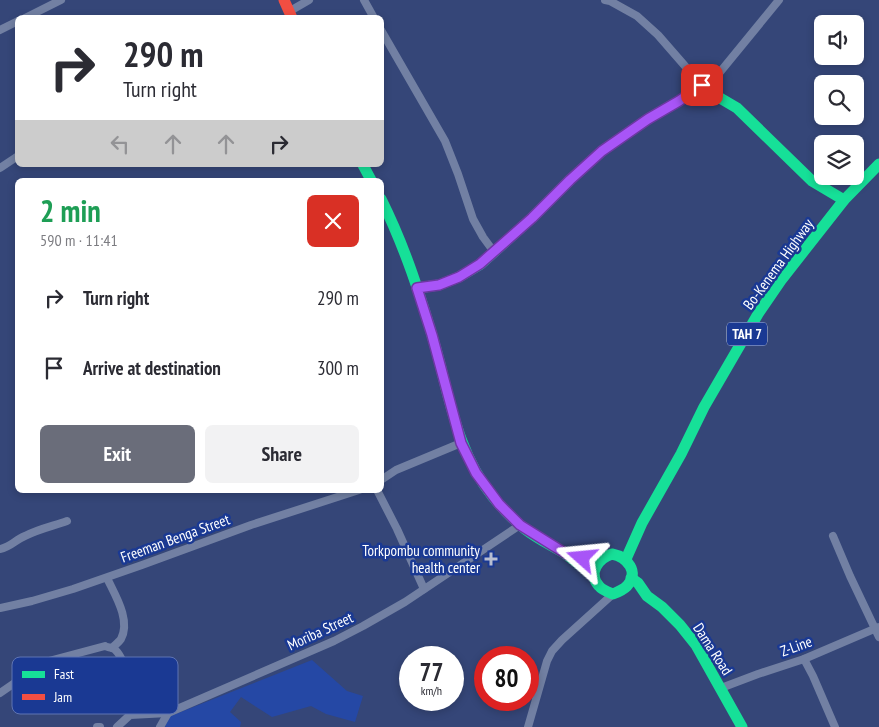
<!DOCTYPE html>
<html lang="en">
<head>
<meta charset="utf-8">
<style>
  :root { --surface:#fff; --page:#f2f2f3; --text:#2b2b33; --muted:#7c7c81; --accent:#6a6d7a }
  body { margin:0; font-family:"PT Sans Narrow",sans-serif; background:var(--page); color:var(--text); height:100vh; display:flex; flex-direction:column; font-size:19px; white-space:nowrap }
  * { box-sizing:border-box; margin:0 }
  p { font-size:16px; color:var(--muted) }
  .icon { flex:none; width:28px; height:28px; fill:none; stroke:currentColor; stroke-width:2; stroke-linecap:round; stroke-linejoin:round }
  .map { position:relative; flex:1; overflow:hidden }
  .drawer { position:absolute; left:15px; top:178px; width:369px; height:315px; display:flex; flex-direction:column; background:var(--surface); border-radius:8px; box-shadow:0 2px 8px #0003 }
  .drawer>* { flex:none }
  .guide { position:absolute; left:15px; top:15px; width:369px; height:152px; border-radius:8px; box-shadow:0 2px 8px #0003; background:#fff; color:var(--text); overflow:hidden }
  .controls { position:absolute; left:814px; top:15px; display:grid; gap:10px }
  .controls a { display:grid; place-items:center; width:50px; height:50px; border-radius:8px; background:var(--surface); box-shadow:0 2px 8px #0003; font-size:25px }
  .speed { position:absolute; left:399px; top:646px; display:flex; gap:10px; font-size:25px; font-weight:700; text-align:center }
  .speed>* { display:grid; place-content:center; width:65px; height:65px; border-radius:50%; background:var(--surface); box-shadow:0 2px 8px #0003; line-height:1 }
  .speed small { font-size:12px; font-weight:400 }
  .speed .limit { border:8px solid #d22; background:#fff; color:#111 }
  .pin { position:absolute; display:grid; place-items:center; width:42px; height:42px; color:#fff; margin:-21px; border-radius:10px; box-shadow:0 2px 8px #0006 }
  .me { position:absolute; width:55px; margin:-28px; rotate:288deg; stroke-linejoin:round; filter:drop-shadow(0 0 4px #0008) }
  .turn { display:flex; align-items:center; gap:18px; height:105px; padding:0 25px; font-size:22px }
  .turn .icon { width:65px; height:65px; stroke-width:2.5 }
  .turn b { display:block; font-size:35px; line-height:42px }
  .lanes { display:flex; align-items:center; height:48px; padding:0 25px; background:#0003; justify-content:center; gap:25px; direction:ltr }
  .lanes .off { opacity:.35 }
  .round { display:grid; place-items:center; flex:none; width:52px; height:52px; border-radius:8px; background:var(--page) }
  .summary { display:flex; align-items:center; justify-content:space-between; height:85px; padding:0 25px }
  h1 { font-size:30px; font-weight:700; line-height:38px; color:#1e9e55 }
  .button { display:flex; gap:10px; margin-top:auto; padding:10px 25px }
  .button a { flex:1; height:58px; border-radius:8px; background:var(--accent); color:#fff; font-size:20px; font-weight:700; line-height:58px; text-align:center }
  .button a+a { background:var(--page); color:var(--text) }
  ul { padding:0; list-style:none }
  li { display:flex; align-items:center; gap:15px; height:70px; padding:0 25px }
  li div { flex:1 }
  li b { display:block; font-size:19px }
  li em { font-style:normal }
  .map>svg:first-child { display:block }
  .green { fill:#2548a5 }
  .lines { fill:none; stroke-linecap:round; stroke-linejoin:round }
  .street { stroke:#7280a3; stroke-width:8 }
  .fast { stroke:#16e098; stroke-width:11 }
  .jam { stroke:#f24e42; stroke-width:11 }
  .route-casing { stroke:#6d37a1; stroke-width:12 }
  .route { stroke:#a855f7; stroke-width:9 }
  .poi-dot { fill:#b8bed0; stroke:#1a3993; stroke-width:2 }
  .labels { text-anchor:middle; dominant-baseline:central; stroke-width:5; stroke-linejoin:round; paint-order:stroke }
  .shield { fill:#1a3993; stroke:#bac4df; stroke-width:1 }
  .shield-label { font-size:14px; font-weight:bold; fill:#fff }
  .street-label { font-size:15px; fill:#fff; stroke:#1a3993 }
  .poi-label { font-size:15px; fill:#fff; stroke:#1a3993; text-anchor:end }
  .key { fill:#1a3993; stroke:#5f74b3; stroke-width:1 }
  .key-label { font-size:14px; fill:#fff }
</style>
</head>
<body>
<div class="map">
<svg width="879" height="727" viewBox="0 0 879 727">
  <rect width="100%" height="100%" fill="#354678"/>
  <path class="green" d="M312 660 347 691 363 696 355 722 326 714 311 706 272 717 241 697 230 712 241 722 240 727H165L168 717Z"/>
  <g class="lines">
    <g class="street">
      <path d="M364 0 374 18"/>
      <path d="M605 0 610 1 637 16 658 35 685 66 703 85"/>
      <path d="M290 11 309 0"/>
      <path d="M25 18 61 0"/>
      <path d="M0 30 18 21"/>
      <path d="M381 30 445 141 458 174 473 219 483 237 494 252"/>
      <path d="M707 88 779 0"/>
      <path d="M0 168 18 156"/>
      <path d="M381 480 396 470 461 443"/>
      <path d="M377 490 397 529 424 589"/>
      <path d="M833 536 850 576 879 637"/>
      <path d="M0 549C11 547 15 540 25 536 38 529 53 526 67 521"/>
      <path d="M107 578C115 595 131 620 121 639 119 642 115 645 112 648"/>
      <path d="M0 608 32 601 73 589 142 565 251 525 359 490"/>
      <path d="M804 659 813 676 835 727"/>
      <path d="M721 688 758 674 804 659 879 627"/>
      <path d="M0 693 45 662 105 646C106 647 112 648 113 648 126 657 128 686 140 697 147 703 160 708 168 713"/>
      <path d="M97 727H100"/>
      <path d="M117 727 130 715 168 713 334 641 363 626 405 602 520 525"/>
      <path d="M160 727 168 713"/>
      <path d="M528 727 547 661 552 651 562 640 613 594"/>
    </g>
    <g class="fast">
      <path d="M363 165 371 180"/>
      <path d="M381 199C405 247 421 297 436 349 450 400 458 454 493 497 502 508 513 520 525 529 538 539 553 546 567 555 576 561 585 569 594 576"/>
      <path d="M417 288 439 285 459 277 481 264 532 218 570 180 602 151 648 119 679 101 703 85 720 98 737 108 812 181 844 200"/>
      <path d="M612 554C627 557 640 572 627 586 623 590 618 592 613 594 608 592 602 590 599 586 587 573 599 558 612 554Z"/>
      <path d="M626 559 642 523 681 454 704 407 758 314 782 279 844 200 879 164"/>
      <path d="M631 578 638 583 647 596 662 607 680 625 696 645 742 727"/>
    </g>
    <path class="jam" d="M284 0 292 18"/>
  </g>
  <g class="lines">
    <defs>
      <path id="route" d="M582 558 568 555 520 525 499 504 476 473 461 443 432 335 417 288 439 285 459 277 480 264 532 218 570 180 602 151 648 119 679 101 702 85"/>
    </defs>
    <use href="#route" class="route-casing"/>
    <use href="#route" class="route"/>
  </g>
  <path class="poi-dot" d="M488.5 551.5h5v5h5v5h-5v5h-5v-5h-5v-5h5z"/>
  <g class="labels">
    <rect class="shield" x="727" y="322.5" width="40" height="23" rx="4"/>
    <g class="shield-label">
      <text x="747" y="334">TAH 7</text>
    </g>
    <g class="street-label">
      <text transform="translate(778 264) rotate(-54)">Bo-Kenema Highway</text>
      <text transform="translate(175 538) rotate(-20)">Freeman Benga Street</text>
      <text transform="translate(320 631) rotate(-25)">Moriba Street</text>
      <text transform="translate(796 646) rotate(-20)">Z-Line</text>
      <text transform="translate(713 649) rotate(57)">Dama Road</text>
    </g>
    <g class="poi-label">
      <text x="480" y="550">Torkpombu community<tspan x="480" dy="17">health center</tspan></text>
    </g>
  </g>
  <rect x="12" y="657" width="166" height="57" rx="8" class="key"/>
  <rect x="22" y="671" width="23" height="7" fill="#16e098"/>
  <rect x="22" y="694" width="23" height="6" fill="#f24e42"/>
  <g class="key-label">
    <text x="54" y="679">Fast</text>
    <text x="54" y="702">Jam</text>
  </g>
</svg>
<div class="controls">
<a><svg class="icon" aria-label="sound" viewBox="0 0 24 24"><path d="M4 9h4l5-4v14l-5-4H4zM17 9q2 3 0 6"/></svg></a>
<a><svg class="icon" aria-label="search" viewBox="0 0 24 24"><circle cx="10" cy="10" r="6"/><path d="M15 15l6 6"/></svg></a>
<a><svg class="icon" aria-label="layers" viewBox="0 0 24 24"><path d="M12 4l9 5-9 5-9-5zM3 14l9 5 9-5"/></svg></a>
</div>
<div class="speed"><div>77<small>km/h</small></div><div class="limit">80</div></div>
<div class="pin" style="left:702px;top:85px;background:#d93025"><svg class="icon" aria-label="arrive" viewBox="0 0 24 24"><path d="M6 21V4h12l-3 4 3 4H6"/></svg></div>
<svg class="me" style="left:582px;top:558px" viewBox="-20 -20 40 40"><path d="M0-17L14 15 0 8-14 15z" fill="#a855f7" stroke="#fff" stroke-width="4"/></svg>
<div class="guide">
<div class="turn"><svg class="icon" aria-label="right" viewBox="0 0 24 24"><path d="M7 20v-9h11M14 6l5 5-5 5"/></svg><div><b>290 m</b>Turn right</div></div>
<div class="lanes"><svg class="icon off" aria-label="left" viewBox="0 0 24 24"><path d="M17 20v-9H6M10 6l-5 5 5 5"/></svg><svg class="icon off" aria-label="ahead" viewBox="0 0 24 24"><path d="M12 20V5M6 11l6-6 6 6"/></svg><svg class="icon off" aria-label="ahead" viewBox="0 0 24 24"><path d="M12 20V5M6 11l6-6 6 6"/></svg><svg class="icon" aria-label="right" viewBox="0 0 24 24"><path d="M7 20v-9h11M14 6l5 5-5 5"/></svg></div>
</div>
<section class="drawer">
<div class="summary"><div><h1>2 min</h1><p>590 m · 11:41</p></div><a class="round" style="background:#d93025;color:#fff"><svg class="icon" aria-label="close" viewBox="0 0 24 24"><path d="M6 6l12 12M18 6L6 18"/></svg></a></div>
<ul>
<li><svg class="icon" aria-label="right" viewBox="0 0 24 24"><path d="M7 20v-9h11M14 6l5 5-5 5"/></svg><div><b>Turn right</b></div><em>290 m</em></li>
<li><svg class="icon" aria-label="arrive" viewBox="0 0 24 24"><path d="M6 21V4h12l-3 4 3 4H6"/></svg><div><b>Arrive at destination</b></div><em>300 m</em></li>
</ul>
<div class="button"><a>Exit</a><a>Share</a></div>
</section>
</div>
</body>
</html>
